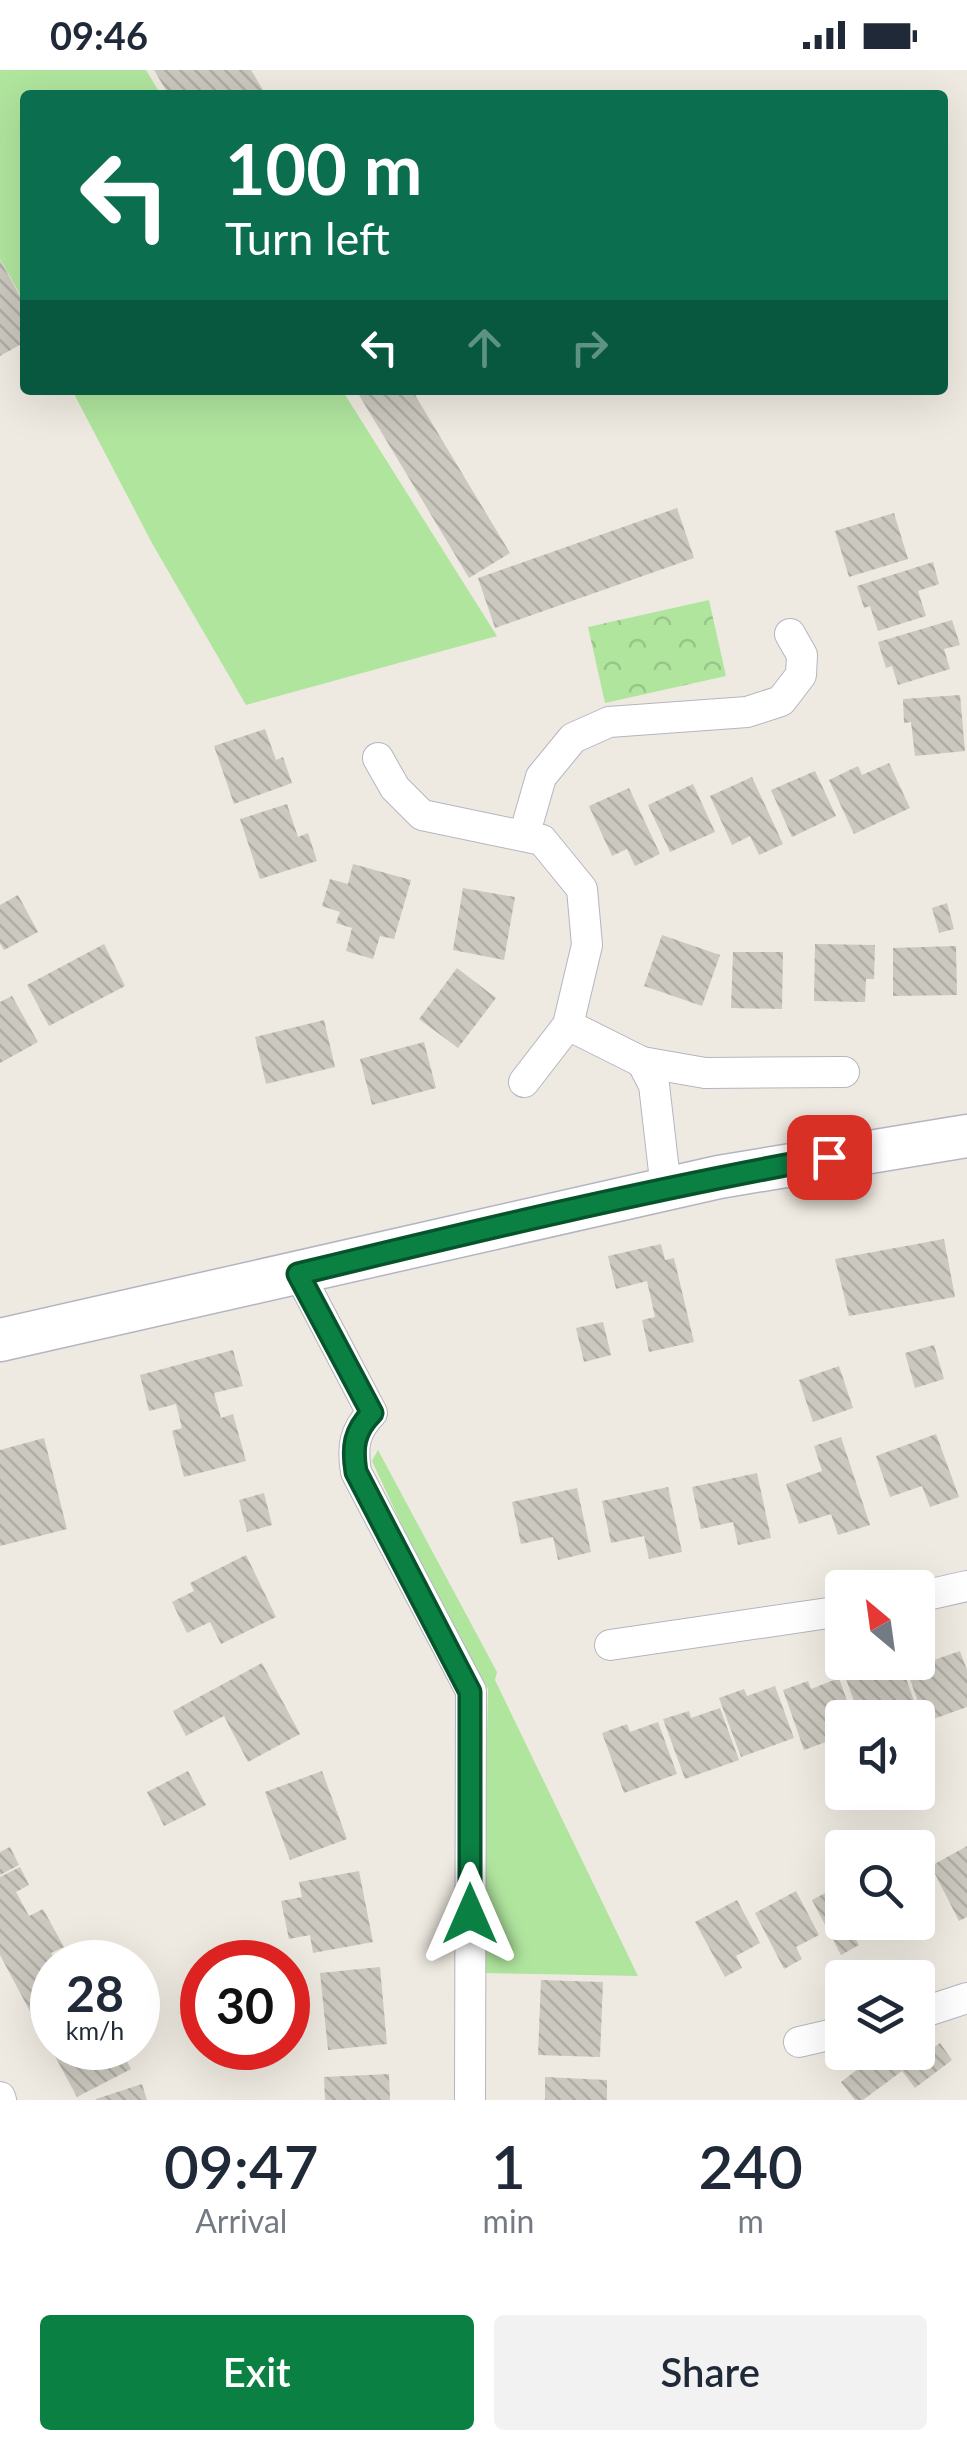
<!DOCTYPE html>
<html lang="en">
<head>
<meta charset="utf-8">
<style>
  :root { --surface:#fff; --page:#f2f2f3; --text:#1f2937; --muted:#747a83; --accent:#0b8043 }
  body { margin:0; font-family:Lato,sans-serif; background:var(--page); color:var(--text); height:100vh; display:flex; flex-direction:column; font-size:38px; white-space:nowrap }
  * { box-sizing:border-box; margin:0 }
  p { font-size:32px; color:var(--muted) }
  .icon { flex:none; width:55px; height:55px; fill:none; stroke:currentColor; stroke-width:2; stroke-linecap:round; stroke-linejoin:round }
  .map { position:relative; height:2030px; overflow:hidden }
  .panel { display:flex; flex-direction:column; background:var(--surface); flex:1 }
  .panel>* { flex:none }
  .hud { position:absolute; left:20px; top:20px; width:928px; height:305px; border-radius:10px; box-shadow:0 10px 40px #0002; background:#0b6e4f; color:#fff; overflow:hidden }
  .needle { width:65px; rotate:331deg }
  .buttons { position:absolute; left:825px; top:1500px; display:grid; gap:20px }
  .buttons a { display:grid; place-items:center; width:110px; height:110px; border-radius:10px; background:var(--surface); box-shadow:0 10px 40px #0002; font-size:50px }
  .speed { position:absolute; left:30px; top:1870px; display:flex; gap:20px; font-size:50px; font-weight:700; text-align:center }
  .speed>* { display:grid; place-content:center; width:130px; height:130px; border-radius:50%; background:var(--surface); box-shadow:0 10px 40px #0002; line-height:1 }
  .speed small { font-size:25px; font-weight:400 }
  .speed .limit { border:15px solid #d22; background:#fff; color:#111 }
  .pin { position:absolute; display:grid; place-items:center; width:85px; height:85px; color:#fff; margin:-42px; border-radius:20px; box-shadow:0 5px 15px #0006 }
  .me { position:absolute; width:110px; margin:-55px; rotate:0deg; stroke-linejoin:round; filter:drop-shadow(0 0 8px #0008) }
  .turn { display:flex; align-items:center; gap:35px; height:210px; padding:0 40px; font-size:45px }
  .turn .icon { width:130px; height:130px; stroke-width:2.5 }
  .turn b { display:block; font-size:70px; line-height:85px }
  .lanes { display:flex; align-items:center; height:95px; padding:0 40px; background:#0003; justify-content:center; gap:50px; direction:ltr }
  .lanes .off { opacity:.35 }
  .eta { display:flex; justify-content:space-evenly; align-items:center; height:170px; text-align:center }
  .eta b { font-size:60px; font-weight:600; line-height:70px }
  .primary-button { display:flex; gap:20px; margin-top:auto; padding:20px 40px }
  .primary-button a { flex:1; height:115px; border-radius:10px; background:var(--accent); color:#fff; font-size:40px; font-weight:600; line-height:115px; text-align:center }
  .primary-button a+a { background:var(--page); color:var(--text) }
  .status { display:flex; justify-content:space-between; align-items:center; height:70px; padding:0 50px; background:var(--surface); direction:ltr }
  .status svg { height:28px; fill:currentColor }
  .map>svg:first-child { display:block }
  .grass { fill:#b0e59e }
  .park { fill:url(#park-crowns) }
  .building { fill:url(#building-back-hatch) }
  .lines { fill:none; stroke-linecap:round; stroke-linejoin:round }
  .street-casing { stroke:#b4b5c1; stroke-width:32 }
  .secondary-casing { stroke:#b4b5c1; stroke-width:45 }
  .street { stroke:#fff; stroke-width:30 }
  .secondary { stroke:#fff; stroke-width:42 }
  .route-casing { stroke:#07532c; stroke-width:25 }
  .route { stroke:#0b8043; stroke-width:18 }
</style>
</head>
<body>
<div class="status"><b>09:46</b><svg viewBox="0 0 49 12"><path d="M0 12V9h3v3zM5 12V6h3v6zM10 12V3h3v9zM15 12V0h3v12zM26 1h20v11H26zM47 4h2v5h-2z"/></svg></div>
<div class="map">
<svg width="967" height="2030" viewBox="0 0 967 2030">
  <defs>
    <pattern id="park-crowns" width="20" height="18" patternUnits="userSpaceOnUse" patternTransform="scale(2.5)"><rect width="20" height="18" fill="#b0e59e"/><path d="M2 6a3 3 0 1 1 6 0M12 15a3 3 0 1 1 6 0" fill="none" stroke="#98c588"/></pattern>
    <pattern id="building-back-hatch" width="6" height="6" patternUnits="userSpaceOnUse" patternTransform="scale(2.5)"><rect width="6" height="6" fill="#cbc8bf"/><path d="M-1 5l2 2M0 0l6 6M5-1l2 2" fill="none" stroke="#afaca4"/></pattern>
  </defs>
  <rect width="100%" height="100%" fill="#efeae1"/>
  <g class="grass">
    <path d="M0 0H146L161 25H25V233L0 189Z"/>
    <path d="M72 320H342L497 566 246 635 153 475Z"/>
    <path d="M378 1380 497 1602 495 1610 638 1906 482 1903 488 1619 424 1503 372 1391Z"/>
  </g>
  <path class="park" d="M709 530 726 606 605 633 588 557Z"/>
  <g class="building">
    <path d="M154 0H251L266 25H169Z"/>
    <path d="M0 190 25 235V272L0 286Z"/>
    <path d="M356 320H412L510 483 469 508Z"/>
    <path d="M677 438 694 488 495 558 478 508Z"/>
    <path d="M894 443 908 489 849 507 835 461Z"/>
    <path d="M933 492 939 514 918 521 926 546 878 561 870 536 864 538 857 516Z"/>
    <path d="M952 550 960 575 944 579 950 599 898 615 892 596 886 598 878 572Z"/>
    <path d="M960 625 965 681 915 686 911 652 904 653 903 629Z"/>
    <path d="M265 659 276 690 283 687 292 713 234 734 214 676Z"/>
    <path d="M889 693 910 738 854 764 829 710 858 696 862 705Z"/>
    <path d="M815 701 836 746 792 767 771 720Z"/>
    <path d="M752 707 783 774 759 785 750 766 732 775 710 726Z"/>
    <path d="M693 714 715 762 670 782 648 735Z"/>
    <path d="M629 718 660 784 635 796 627 779 612 786 589 736Z"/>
    <path d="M287 734 298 767 308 763 317 791 260 809 240 749Z"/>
    <path d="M353 794 411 810 394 869 380 866 373 889 346 881 352 858 336 853 340 842 322 836 330 809 348 814Z"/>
    <path d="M463 818 515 827 504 890 453 880Z"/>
    <path d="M18 825 38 862 4 880 0 873V835Z"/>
    <path d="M947 833 954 859 939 863 932 838Z"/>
    <path d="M662 865 720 885 702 936 644 916Z"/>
    <path d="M104 874 125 916 49 956 27 915Z"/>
    <path d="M815 874 875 875 874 909H866L865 932 814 931Z"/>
    <path d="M956 876 957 925 893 926V878Z"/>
    <path d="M733 882H783L782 939 731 938Z"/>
    <path d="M457 898 496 928 458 978 419 949Z"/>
    <path d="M12 926 38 972 0 993V932Z"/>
    <path d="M324 950 335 997 266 1014 255 967Z"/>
    <path d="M424 972 436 1018 372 1035 360 989Z"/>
    <path d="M944 1169 955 1227 849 1246 835 1189Z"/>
    <path d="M661 1174 665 1190 674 1188 694 1272 649 1282 642 1250 655 1247 647 1211 616 1219 608 1186Z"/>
    <path d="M603 1252 611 1285 584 1292 576 1258Z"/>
    <path d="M934 1275 944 1309 915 1318 905 1283Z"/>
    <path d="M233 1280 243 1316 214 1323 221 1348 233 1344 246 1391 184 1407 172 1361 182 1358 176 1334 149 1341 140 1305Z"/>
    <path d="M839 1296 853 1338 813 1352 799 1310Z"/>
    <path d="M936 1364 959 1427 930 1437 922 1416 890 1427 876 1386Z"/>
    <path d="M841 1367 870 1455 838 1465 831 1444 799 1454 786 1414 822 1401 814 1376Z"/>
    <path d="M44 1368 67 1459 0 1476V1380Z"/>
    <path d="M757 1403 771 1468 738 1475 733 1452 701 1459 692 1417Z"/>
    <path d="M668 1417 682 1482 649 1489 644 1466 611 1473 602 1431Z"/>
    <path d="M577 1418 591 1482 558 1490 553 1467 521 1474 512 1432Z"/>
    <path d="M264 1423 272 1455 247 1462 239 1430Z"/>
    <path d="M246 1485 276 1547 221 1574 210 1552 187 1563 172 1532 194 1521 190 1513Z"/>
    <path d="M960 1581 967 1600V1637L925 1652 904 1592H918V1587L929 1583 931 1591Z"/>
    <path d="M262 1593 300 1664 248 1692 224 1646 186 1666 173 1641Z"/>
    <path d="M901 1595 920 1647 860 1648 845 1606 870 1597 873 1605Z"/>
    <path d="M839 1608 853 1648H842V1666L804 1680 783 1620 808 1611 811 1619Z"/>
    <path d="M775 1616 794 1668 741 1687 719 1628 744 1619 747 1626Z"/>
    <path d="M720 1638 739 1690 685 1709 663 1649 689 1641 691 1648Z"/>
    <path d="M658 1652 677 1704 624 1723 602 1663 627 1654 630 1662Z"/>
    <path d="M188 1701 206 1735 164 1756 147 1722Z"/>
    <path d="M322 1701 347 1769 290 1790 265 1722Z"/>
    <path d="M967 1776V1847L959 1851 931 1796Z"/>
    <path d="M10 1777 19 1795 0 1805V1782Z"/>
    <path d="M20 1797 29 1815 16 1822 29 1846 43 1839 64 1877 51 1883 56 1892H52V1937L33 1947 0 1885V1807Z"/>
    <path d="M918 1799 932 1826 918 1834Z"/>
    <path d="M359 1801 373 1872 313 1883 310 1865 289 1869 281 1831 302 1827 299 1812Z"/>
    <path d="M842 1814V1852H873L853 1864 859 1875 841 1885 812 1830Z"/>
    <path d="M796 1821 819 1865 796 1877 802 1889 784 1899 755 1843Z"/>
    <path d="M737 1830 760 1873 736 1886 742 1898 725 1907 695 1852Z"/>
    <path d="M380 1897 387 1974 328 1980 320 1903Z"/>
    <path d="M541 1910 603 1912 600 1987 538 1985Z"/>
    <path d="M52 1961V1978H102L108 1987 121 1980 131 1999 77 2027 44 1966Z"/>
    <path d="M940 1973 952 1990 915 2018 902 2001 863 2030H855L841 2012 880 1982H896L907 1997Z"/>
    <path d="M389 2004 390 2030H325L324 2007Z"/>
    <path d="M545 2007 607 2010V2030H545Z"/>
    <path d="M142 2014 147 2030H96V2029Z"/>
  </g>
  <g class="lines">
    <defs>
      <g id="street">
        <path d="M378 688 395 718 422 745 542 770 582 819 587 875 568 955 524 1012"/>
        <path d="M524 766 541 707 573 668 609 652 747 642 781 631 801 605 802 585 790 564"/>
        <path d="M568 955 642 992 654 1015 666 1119"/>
        <path d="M642 992 705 1003 844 1002"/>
        <path d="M299 1204 372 1343C354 1361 352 1377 356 1402L471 1621 470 2030"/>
        <path d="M918 1527 967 1516"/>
        <path d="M610 1575 842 1541"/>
        <path d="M918 1944 967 1928"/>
        <path d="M799 1972 842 1962"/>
        <path d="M0 2027 1 2030"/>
      </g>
      <path id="secondary" d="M0 1270 719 1107 967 1066"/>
    </defs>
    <use href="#street" class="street-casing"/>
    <use href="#secondary" class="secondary-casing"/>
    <use href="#street" class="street"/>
    <use href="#secondary" class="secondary"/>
  </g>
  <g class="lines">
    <defs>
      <path id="route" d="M470 1844V1622L356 1402C352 1377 354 1361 372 1343L298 1204C475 1161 651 1119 829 1087"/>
    </defs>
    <use href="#route" class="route-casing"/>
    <use href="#route" class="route"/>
  </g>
</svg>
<div class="buttons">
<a><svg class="needle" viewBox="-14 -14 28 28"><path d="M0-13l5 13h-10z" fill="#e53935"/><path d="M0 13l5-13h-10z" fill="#747a83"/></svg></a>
<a><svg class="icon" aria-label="sound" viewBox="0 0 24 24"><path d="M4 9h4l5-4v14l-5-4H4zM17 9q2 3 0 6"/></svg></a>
<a><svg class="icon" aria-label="search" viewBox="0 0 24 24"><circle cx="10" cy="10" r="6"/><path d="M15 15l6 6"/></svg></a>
<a><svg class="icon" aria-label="layers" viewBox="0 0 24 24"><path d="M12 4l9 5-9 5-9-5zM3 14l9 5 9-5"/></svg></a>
</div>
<div class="speed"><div>28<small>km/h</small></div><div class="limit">30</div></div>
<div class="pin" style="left:829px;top:1087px;background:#d93025"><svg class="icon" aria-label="arrive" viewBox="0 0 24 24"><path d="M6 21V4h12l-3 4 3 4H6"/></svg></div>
<svg class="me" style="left:470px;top:1844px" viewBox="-20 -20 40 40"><path d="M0-17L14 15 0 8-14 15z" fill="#0b8043" stroke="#fff" stroke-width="4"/></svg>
<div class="hud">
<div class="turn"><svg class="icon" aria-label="left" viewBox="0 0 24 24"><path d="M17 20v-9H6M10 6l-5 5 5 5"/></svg><div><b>100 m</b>Turn left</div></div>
<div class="lanes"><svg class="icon" aria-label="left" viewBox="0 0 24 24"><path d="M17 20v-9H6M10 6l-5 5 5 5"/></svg><svg class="icon off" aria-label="ahead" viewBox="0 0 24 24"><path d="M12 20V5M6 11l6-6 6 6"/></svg><svg class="icon off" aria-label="right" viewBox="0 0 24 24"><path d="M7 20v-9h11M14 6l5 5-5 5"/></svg></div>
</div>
</div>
<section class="panel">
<div class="eta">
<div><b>09:47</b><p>Arrival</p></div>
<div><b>1</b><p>min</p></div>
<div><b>240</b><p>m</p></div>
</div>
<div class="primary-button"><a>Exit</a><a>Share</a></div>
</section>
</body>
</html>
